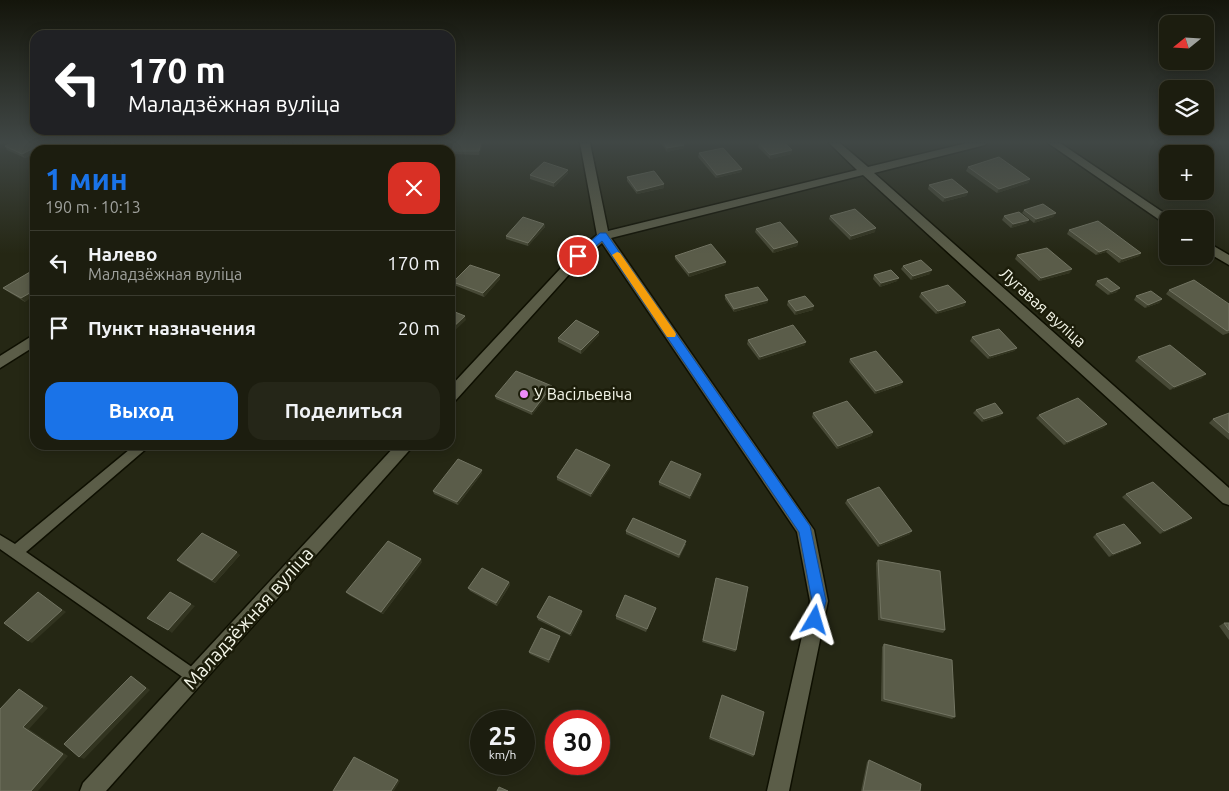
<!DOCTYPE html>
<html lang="ru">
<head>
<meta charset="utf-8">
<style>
  :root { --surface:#1c1d0f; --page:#252618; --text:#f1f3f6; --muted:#a0a29e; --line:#3a3b2f; --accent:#1a73e8 }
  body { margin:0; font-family:Ubuntu,sans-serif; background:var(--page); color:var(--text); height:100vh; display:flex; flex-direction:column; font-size:19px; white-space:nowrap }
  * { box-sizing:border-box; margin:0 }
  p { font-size:16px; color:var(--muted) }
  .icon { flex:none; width:28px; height:28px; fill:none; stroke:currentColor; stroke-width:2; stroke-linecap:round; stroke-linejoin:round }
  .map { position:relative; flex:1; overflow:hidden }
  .sheet { position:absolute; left:30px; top:145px; width:425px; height:305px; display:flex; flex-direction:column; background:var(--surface); border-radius:15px; box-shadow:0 2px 12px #0003,0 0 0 1px var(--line) }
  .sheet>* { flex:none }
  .banner { position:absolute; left:30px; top:30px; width:425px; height:105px; border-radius:15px; box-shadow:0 2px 12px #0003,0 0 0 1px var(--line); background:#202124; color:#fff; overflow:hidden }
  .needle { width:32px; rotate:252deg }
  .controls { position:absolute; left:1159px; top:15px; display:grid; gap:10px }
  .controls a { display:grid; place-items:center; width:55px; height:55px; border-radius:10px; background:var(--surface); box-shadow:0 2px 12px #0003,0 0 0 1px var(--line); font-size:25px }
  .speed { position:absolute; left:470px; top:710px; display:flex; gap:10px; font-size:25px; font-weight:700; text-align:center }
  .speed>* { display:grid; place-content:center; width:65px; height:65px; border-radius:50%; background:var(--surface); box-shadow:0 2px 12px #0003,0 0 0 1px var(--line); line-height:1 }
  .speed small { font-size:12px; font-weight:400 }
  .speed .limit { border:8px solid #d22; background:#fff; color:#111 }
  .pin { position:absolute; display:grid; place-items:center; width:42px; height:42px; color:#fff; margin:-21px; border:2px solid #fff; border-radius:50%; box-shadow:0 1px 5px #0007 }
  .me { position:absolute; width:55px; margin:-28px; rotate:7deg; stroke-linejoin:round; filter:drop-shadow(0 0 4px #0008) }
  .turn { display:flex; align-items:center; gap:18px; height:105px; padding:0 15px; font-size:22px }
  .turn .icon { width:65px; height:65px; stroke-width:2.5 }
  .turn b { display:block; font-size:35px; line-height:42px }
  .round { display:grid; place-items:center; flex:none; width:52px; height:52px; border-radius:15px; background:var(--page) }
  .summary { display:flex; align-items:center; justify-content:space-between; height:85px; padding:0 15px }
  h1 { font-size:30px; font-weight:700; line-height:38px; color:var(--accent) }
  .action { display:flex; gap:10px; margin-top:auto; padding:10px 15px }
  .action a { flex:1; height:58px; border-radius:15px; background:var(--accent); color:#fff; font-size:20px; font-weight:700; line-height:58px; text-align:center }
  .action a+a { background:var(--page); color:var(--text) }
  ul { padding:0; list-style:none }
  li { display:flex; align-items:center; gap:15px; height:65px; padding:0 15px; border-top:1px solid var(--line) }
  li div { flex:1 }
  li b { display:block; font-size:19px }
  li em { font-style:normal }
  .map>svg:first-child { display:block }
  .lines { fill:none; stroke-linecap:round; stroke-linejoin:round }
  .service-casing { stroke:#0e0f01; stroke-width:3 }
  .minor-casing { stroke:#0e0f01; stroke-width:3 }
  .tertiary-casing { stroke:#0e0f01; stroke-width:3 }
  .service { fill:#5b5d48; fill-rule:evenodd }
  .minor { fill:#5b5d48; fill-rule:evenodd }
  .tertiary { fill:#5b5d48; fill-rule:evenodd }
  .wall { fill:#474936 }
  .shaded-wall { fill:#323420 }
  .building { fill:#5a5c49; stroke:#727462 }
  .route { fill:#1a73e8; stroke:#114b97 }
  .slow { fill:#f59e0b }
  .poi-dot { fill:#ed8cf9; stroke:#1c1d0a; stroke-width:2 }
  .labels { text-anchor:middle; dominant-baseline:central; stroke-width:5; stroke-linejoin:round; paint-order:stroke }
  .street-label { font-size:16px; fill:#f4f6e9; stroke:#1c1d0a }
  .poi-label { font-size:16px; fill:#f4f6e9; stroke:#1c1d0a; text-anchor:start }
  .near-street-label { font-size:19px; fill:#f4f6e9; stroke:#1c1d0a }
</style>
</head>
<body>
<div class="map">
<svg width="1229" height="791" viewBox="0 0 1229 791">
  <rect width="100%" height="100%" fill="#252714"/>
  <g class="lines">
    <defs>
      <g id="service">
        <path d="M105 143H114L123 150H114Z"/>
        <path d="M439 143H447L445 150H437Z"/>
        <path d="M135 445H149L147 448 26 552 199 672 202 677 199 682 194 685 0 549V535L15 544Z"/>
      </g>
      <g id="minor">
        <rect x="282" y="143" width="10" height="7"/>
        <path d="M580 143H590L608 231 857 170 829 143H840L868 167 967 143H986L985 145 874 173 1229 488V505L1223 503 863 175 611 238 814 530 828 601 789 791H767L810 601 797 532 602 243 583 259 455 401 450 403V387L575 253 597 235Z"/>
        <path d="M35 334V346L0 368V356Z"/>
        <path d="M396 445H414L106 791H80L83 783Z"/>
      </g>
      <g id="tertiary">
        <path d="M1048 143H1060L1173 219H1168V224L1164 223Z"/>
        <path d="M1205 241 1229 255V265L1205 251Z"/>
      </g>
    </defs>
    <use href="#service" class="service-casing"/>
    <use href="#minor" class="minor-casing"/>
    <use href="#tertiary" class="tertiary-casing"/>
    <use href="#service" class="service"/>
    <use href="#minor" class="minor"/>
    <use href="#tertiary" class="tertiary"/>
  </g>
  <g class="wall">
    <path d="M11 143H53L40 150H35V153L25 158 7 150 5 146Z"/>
    <path d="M661 143H683L684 145V148L667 152Z"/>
    <path d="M759 143 792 150 791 154 770 159 758 147Z"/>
    <path d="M482 145 479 155 453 154 452 151Z"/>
    <path d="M699 153 742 169 741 172 716 178 698 157Z"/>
    <path d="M968 167 1030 179 1028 183 997 193 966 171Z"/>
    <path d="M568 170V173L554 187 530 179V175Z"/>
    <path d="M627 177 664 184V188L637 194 627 181Z"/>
    <path d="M929 185 968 192 966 196 943 202 928 189Z"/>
    <path d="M1024 210 1056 213 1053 217 1034 223 1022 213Z"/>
    <path d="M830 216 875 232 850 240 829 219Z"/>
    <path d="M1004 216 1027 223 1011 228 1002 220Z"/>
    <path d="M544 224 545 227 528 246 506 239V236Z"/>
    <path d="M756 229 798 242 797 246 773 253 755 232Z"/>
    <path d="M1069 230 1141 253 1139 256 1119 263 1106 252 1096 255 1067 234Z"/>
    <path d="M1017 255 1070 273 1039 281 1015 259Z"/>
    <path d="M675 256 726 262 725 265 689 277 675 259Z"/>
    <path d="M903 266 930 274 911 280 901 269Z"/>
    <path d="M35 269 25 302 7 291 3 288Z"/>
    <path d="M874 275 897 281 880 287 873 279Z"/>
    <path d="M500 279 484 297 454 285 453 282Z"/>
    <path d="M1097 281 1117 292 1108 295 1095 285Z"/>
    <path d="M1169 290 1229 304V333L1223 335 1166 294Z"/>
    <path d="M921 293 966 302 964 306 936 314 919 297Z"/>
    <path d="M725 295 768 300 767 303 734 312 725 299Z"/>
    <path d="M1136 296 1162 299 1159 303 1145 308 1134 300Z"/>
    <path d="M788 301 813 310 795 315 787 305Z"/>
    <path d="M599 335 581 354 558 342V338Z"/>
    <path d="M972 337 1017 348 1014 351 988 359 970 341Z"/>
    <path d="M748 340 805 345 759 360 747 344Z"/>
    <path d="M1138 357 1202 378 1170 390 1135 361Z"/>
    <path d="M850 359 903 382 901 385 875 394 849 362Z"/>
    <path d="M552 389 532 415 496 399 495 396Z"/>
    <path d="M976 410 1003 413 1000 416 982 422 973 413Z"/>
    <path d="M813 413 873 432 871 436 837 449 812 417Z"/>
    <path d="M1229 413V440L1209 423 1213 419Z"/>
    <path d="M1039 415 1107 424 1103 428 1064 445 1036 418Z"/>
    <path d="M610 468 591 497 557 480V477Z"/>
    <path d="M482 470V473L458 505 434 494 433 491Z"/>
    <path d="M701 474V477L690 499 659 485V482Z"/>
    <path d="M1126 494 1187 522 1160 534 1122 497Z"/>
    <path d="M847 500 910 534 878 547 845 503Z"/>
    <path d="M626 531 686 544 679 558 626 534Z"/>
    <path d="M1096 534 1141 543 1137 546 1109 557 1093 537Z"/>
    <path d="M240 555 215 583 180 563 177 560Z"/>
    <path d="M878 560 945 630 943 633 878 620 876 563Z"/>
    <path d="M422 562 383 614 349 595 346 592Z"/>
    <path d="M716 578 736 650 735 652 702 642Z"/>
    <path d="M509 582 510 585 497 606 470 591 468 588Z"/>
    <path d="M655 610 646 632 616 619V616Z"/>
    <path d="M582 614 571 636 538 620 537 617Z"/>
    <path d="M1224 623H1229V640L1219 626Z"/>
    <path d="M560 636V638L549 663 530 654 529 652Z"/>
    <path d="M884 644 955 717 952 719 881 701 882 647Z"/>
    <path d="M721 698 754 755 753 757 709 739Z"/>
    <path d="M869 760 920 791H861L867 762Z"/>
  </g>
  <g class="shaded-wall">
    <path d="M44 143H53L40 150H35V153L25 158 22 154Z"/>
    <path d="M481 143H482V145L479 155V151Z"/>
    <path d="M684 145V148L667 152V148Z"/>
    <path d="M792 150 791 154 770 159V155Z"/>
    <path d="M742 169 741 172 716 178 717 175Z"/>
    <path d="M568 170V173L554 187V183Z"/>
    <path d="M1030 179 1028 183 997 193 999 189Z"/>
    <path d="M664 184V188L637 194V191Z"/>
    <path d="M968 192 966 196 943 202 945 198Z"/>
    <path d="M1056 213 1053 217 1034 223 1036 219Z"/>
    <path d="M1029 220 1027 223 1011 228 1013 224Z"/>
    <path d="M544 224 545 227 528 246V243Z"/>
    <path d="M876 228 875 232 850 240 851 236Z"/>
    <path d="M798 242 797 246 773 253 774 249Z"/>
    <path d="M1108 249 1106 252 1096 255 1099 252Z"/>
    <path d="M1141 253 1139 256 1119 263 1122 259Z"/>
    <path d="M726 262 725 265 689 277V273Z"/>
    <path d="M1072 269 1070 273 1039 281 1041 278Z"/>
    <path d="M932 270 930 274 911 280 913 276Z"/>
    <path d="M500 275V279L484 297 483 293Z"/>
    <path d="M899 278 897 281 880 287 881 283Z"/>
    <path d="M1120 288 1117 292 1108 295 1111 292Z"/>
    <path d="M35 290V295L25 302 21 298Z"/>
    <path d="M1162 299 1159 303 1145 308 1148 305Z"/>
    <path d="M768 300 767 303 734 312V309Z"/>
    <path d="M966 302 964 306 936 314 938 311Z"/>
    <path d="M814 306 813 310 795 315 796 311Z"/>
    <path d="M465 316 466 320 450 335V330Z"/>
    <path d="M599 332V335L581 354V350Z"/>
    <path d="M806 342 805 345 759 360 760 357Z"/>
    <path d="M1017 348 1014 351 988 359 990 356Z"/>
    <path d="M1206 374 1202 378 1170 390 1174 387Z"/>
    <path d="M903 382 901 385 875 394 876 391Z"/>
    <path d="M552 386V389L532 415V412Z"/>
    <path d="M1003 413 1000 416 982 422 984 419Z"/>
    <path d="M1107 424 1103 428 1064 445 1067 442Z"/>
    <path d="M873 432 871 436 837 449 838 446Z"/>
    <path d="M610 465V468L591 497V494Z"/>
    <path d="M482 470V473L458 505 457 502Z"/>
    <path d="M701 474V477L690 499V496Z"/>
    <path d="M1192 518 1187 522 1160 534 1164 531Z"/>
    <path d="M912 531 910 534 878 547 880 544Z"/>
    <path d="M1141 543 1137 546 1109 557 1113 554Z"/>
    <path d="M237 552 240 555 215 583 212 580Z"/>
    <path d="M421 559 422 562 383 614 381 612Z"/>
    <path d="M509 582 510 585 497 606 496 603Z"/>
    <path d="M38 592 66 612 32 643 28 641Z"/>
    <path d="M191 604 195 606 172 633 168 630Z"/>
    <path d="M582 611V614L571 636 570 634Z"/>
    <path d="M560 636V638L549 663V660Z"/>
    <path d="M131 676 150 690 84 759 79 757Z"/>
    <path d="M19 689 24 692 48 708 29 729 68 756 38 791H31Z"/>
    <path d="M398 780 400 781 394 791H391Z"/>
  </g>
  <g class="building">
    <path d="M11 143H44L22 154 5 146Z"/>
    <path d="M454 143H481L479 151H452Z"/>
    <path d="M664 143H683L684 145 667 148Z"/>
    <path d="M759 143H785L792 150 770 155Z"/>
    <path d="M229 147 235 150H224Z"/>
    <path d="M723 148 742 169 717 175 699 153Z"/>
    <path d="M999 157 1030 179 999 189 968 167Z"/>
    <path d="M544 162 568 170 554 183 530 175Z"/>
    <path d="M654 171 664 184 637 191 627 177Z"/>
    <path d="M952 179 968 192 945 198 929 185Z"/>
    <path d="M1043 204 1056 213 1036 219 1024 210Z"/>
    <path d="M855 209 876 228 851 236 830 216Z"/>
    <path d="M1019 212 1029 220 1013 224 1004 216Z"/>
    <path d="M523 217 544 224 528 243 506 236Z"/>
    <path d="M1098 221 1141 253 1122 259 1108 249 1099 252 1069 230Z"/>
    <path d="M780 222 798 242 774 249 756 229Z"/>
    <path d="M711 244 726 262 689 273 675 256Z"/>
    <path d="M1047 248 1072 269 1041 278 1017 255Z"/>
    <path d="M921 260 932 270 913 276 903 266Z"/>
    <path d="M470 265 500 275 483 293 453 282Z"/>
    <path d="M35 269V290L21 298 3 288Z"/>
    <path d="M891 270 899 278 881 283 874 275Z"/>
    <path d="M1107 278 1120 288 1111 292 1097 281Z"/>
    <path d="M1194 280 1229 304V330L1227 331 1169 290Z"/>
    <path d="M948 285 966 302 938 311 921 293Z"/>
    <path d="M758 287 768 300 734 309 725 295Z"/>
    <path d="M1151 291 1162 299 1148 305 1136 296Z"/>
    <path d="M805 296 814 306 796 311 788 301Z"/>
    <path d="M450 310 465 316 450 330Z"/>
    <path d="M576 320 599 332 581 350 558 338Z"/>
    <path d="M793 325 806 342 760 357 748 340Z"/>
    <path d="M999 329 1017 348 990 356 972 337Z"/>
    <path d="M1170 345 1206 374 1174 387 1138 357Z"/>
    <path d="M876 351 903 382 876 391 850 359Z"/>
    <path d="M516 371 552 386 532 412 495 396Z"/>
    <path d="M35 373V378L31 376Z"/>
    <path d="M1078 398 1107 424 1067 442 1039 415Z"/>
    <path d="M847 401 873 432 838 446 813 413Z"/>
    <path d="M995 403 1003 413 984 419 976 410Z"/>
    <path d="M1229 413V433L1213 419Z"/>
    <path d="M576 449 610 465 591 494 557 477Z"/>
    <path d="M458 459 482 470 457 502 433 491Z"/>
    <path d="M671 461 701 474 690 496 659 482Z"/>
    <path d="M1153 482 1192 518 1164 531 1126 494Z"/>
    <path d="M879 487 912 531 880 544 847 500Z"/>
    <path d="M633 518 686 541 679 555 626 531Z"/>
    <path d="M1124 524 1141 543 1113 554 1096 534Z"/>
    <path d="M202 533 237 552 212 580 177 560Z"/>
    <path d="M388 541 421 559 381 612 346 592Z"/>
    <path d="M878 560 940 571 945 630 881 618Z"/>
    <path d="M482 568 509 582 496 603 468 588Z"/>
    <path d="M716 578 748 587 736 650 703 640Z"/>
    <path d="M38 592 62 610 28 641 4 623Z"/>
    <path d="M170 592 191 604 168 630 147 618Z"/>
    <path d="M625 595 656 608 647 629 616 616Z"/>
    <path d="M549 596 582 611 570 634 537 617Z"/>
    <path d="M1224 623H1229V630Z"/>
    <path d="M541 628 560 636 549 660 529 652Z"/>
    <path d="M884 644 952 660 955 717 884 699Z"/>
    <path d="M131 676 146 688 79 757 64 744Z"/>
    <path d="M19 689 43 706 23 727 63 754 31 791H0V709Z"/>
    <path d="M722 695 764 712 754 755 710 737Z"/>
    <path d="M354 757 398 780 391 791H333Z"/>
    <path d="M869 760 921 784 920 791H863Z"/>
    <path d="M499 787 508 791H497Z"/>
  </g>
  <linearGradient id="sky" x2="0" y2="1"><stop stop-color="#14150b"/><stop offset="0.56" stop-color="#404745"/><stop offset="1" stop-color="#404745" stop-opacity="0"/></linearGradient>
  <rect width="1229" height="254" fill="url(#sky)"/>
  <path class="route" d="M600 233H606L810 526 826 601 820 625 815 627 810 625 808 620 812 601 799 532 602 241 582 258 578 259 574 256Z"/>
  <path class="slow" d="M617 252 620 253 675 332 676 334 675 337H667L612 255Z"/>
  <circle class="poi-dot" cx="524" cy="394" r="5"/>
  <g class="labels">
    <g class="street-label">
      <text transform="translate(1043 307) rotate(42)">Лугавая вуліца</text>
    </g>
    <g class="poi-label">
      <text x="534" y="394">У Васільевіча</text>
    </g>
    <g class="near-street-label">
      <text transform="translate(248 618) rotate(-48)">Маладзёжная вуліца</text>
    </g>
  </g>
</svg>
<div class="controls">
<a><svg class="needle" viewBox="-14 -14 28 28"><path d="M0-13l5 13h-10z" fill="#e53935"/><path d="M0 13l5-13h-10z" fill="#a0a29e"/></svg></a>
<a><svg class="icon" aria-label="layers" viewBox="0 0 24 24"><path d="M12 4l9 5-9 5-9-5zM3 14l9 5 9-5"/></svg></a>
<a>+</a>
<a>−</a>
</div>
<div class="speed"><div>25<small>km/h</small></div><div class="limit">30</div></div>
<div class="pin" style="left:578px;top:256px;background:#d93025"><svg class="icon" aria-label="arrive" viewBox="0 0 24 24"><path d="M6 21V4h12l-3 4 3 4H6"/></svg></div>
<svg class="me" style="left:815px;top:620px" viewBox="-20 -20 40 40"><path d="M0-17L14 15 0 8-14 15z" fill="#1a73e8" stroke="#fff" stroke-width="4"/></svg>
<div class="banner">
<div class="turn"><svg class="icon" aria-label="left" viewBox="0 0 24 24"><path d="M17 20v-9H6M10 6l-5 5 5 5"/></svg><div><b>170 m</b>Маладзёжная вуліца</div></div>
</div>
<section class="sheet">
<div class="summary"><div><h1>1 мин</h1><p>190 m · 10:13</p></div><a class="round" style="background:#d93025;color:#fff"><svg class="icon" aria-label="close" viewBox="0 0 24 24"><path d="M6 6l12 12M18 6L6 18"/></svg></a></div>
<ul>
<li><svg class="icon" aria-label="left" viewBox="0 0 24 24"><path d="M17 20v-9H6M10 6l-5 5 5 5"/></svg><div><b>Налево</b><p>Маладзёжная вуліца</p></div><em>170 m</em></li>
<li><svg class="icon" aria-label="arrive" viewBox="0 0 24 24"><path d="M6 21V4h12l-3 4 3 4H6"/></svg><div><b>Пункт назначения</b></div><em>20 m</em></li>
</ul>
<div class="action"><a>Выход</a><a>Поделиться</a></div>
</section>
</div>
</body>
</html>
